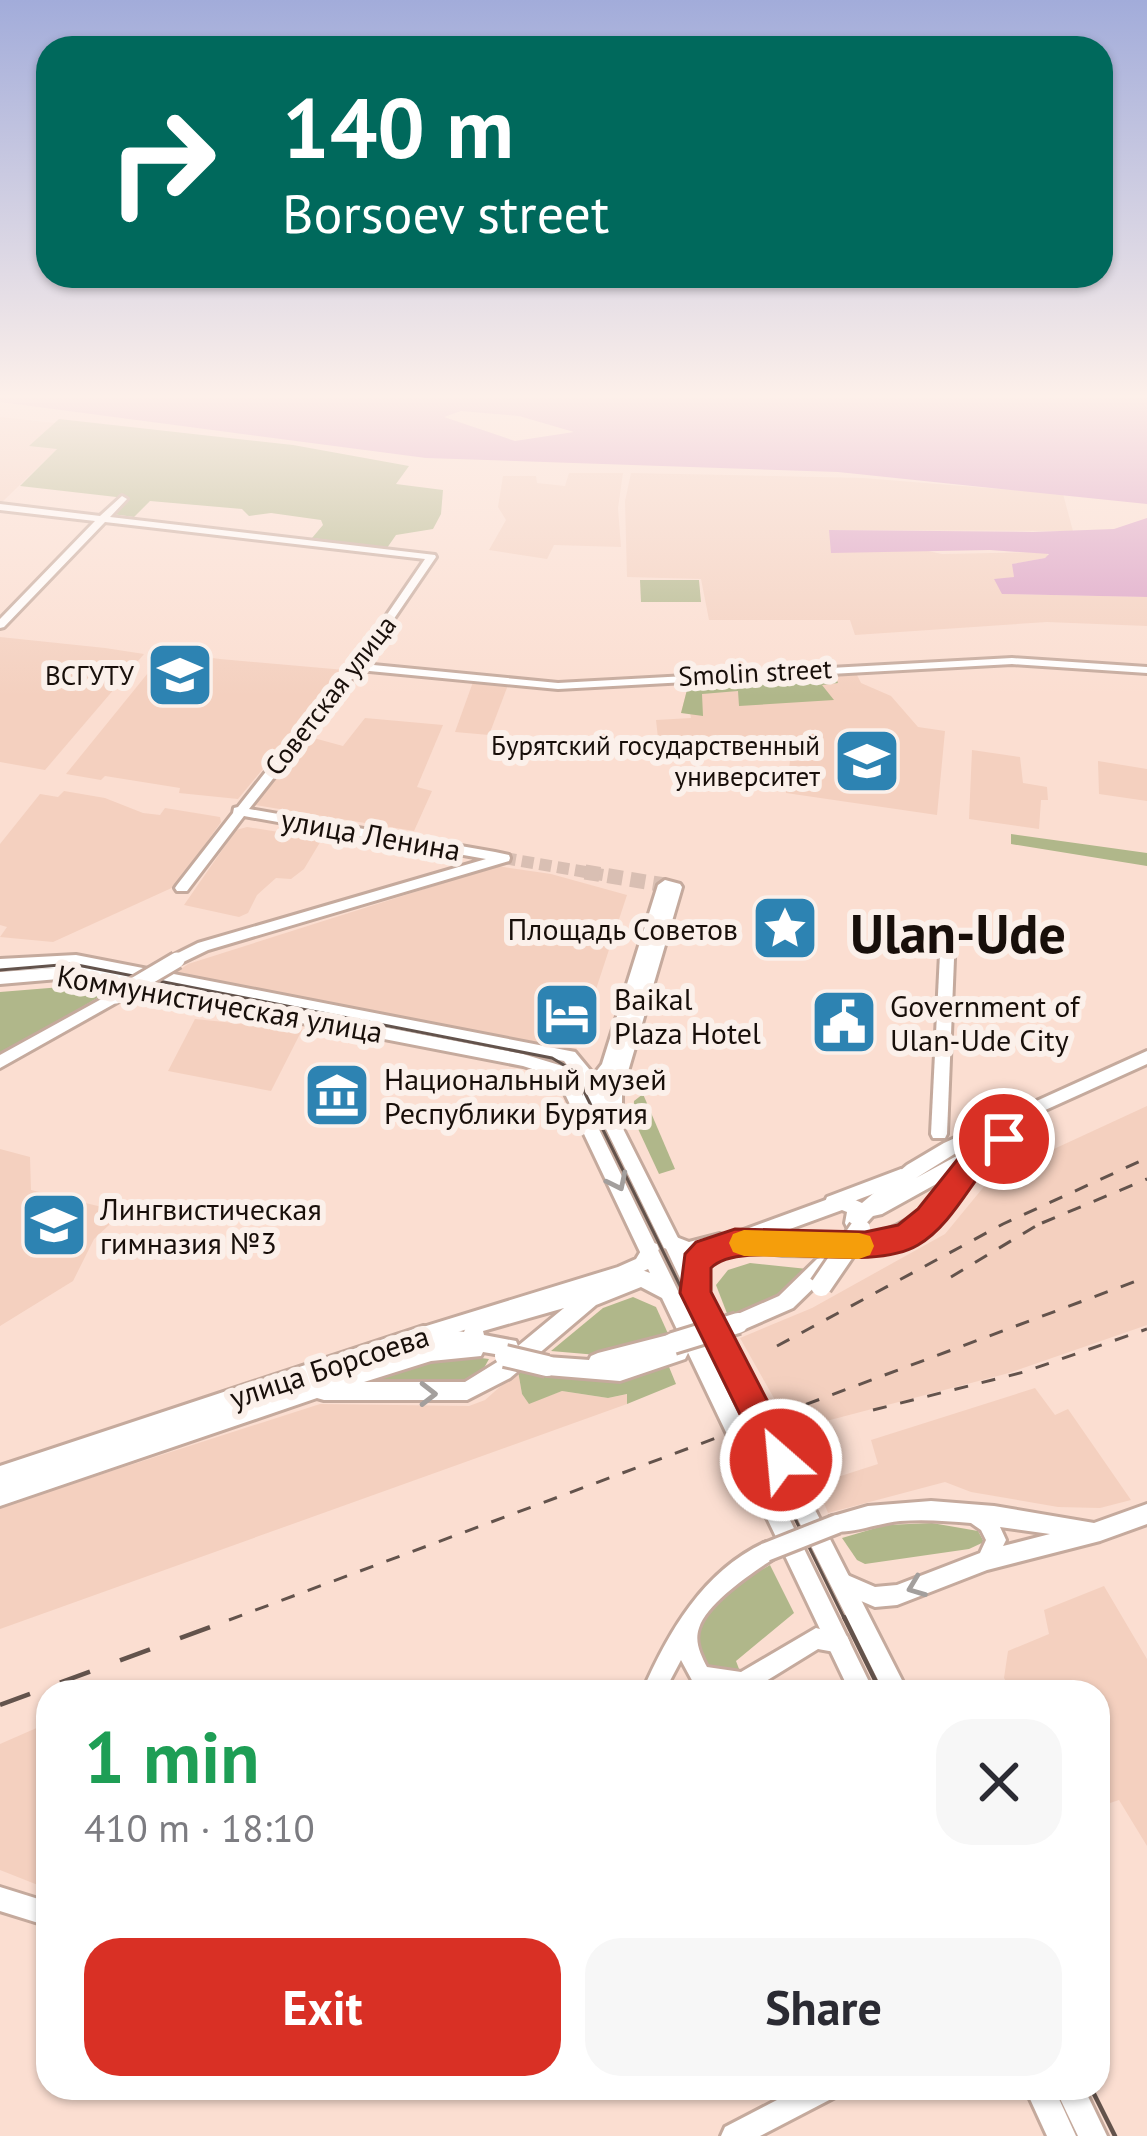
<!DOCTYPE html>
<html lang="en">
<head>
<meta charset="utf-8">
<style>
  :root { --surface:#fff; --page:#f7f7f7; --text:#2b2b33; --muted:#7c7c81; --accent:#d93025 }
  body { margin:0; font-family:"PT Sans",sans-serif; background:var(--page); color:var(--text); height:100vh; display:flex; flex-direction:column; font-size:45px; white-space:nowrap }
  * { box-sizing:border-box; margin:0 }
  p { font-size:39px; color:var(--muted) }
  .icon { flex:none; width:66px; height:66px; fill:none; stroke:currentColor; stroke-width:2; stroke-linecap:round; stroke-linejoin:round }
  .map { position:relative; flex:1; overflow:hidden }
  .panel { position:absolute; left:36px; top:1680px; width:1074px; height:420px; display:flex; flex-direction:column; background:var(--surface); border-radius:36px; box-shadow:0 3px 9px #0004 }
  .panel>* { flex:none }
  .top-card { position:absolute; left:36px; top:36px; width:1077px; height:252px; border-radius:36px; box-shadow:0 3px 9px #0004; background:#00695c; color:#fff; overflow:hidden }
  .pin { position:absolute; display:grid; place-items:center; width:102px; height:102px; color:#fff; margin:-51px; border:6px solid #fff; border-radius:50%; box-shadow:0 3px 12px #0007 }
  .me { position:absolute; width:132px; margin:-66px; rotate:333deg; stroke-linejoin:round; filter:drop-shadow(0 0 9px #0008) }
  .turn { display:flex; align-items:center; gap:42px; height:252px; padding:0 48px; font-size:54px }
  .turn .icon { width:156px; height:156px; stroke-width:2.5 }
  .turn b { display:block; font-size:84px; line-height:102px }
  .round { display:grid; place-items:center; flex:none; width:126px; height:126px; border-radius:36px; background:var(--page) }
  .overview { display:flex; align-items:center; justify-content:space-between; height:204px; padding:0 48px }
  h1 { font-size:72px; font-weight:600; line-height:90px; color:#1e9e55 }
  .primary-button { display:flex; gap:24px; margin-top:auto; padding:24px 48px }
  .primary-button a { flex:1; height:138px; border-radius:36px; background:var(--accent); color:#fff; font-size:48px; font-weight:600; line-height:138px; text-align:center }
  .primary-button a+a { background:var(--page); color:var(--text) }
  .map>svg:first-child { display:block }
  .built { fill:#f4d0bf }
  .green { fill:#b0b78a }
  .water { fill:#da9fc6; fill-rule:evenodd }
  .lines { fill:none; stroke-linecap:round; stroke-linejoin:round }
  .secondary-tunnel-far1 { stroke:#d9bfb3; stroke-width:12; stroke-dasharray:12 6; stroke-linecap:butt }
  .secondary-tunnel { stroke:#d9bfb3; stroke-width:15; stroke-dasharray:15 8; stroke-linecap:butt }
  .secondary-casing { stroke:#c5aa9d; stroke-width:6 }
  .primary-casing { stroke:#c5aa9d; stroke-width:6 }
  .secondary { fill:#fff; fill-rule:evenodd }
  .primary { fill:#fff; fill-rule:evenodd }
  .tram-far1 { stroke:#63534c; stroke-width:3 }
  .tram { stroke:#63534c; stroke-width:4.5 }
  .rail-far1 { stroke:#63534c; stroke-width:3; stroke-dasharray:14 14; stroke-linecap:butt }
  .rail { stroke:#63534c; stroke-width:4.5; stroke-dasharray:32 32; stroke-linecap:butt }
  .secondary-bridge-far1-casing { stroke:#c5aa9d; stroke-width:21; stroke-linecap:butt }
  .secondary-bridge-casing { stroke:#c5aa9d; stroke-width:24; stroke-linecap:butt }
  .primary-bridge-casing { stroke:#c5aa9d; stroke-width:26; stroke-linecap:butt }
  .secondary-bridge-far1 { stroke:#fff; stroke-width:15 }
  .secondary-bridge { stroke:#fff; stroke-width:18 }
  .primary-bridge { stroke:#fff; stroke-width:20 }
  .oneway { stroke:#a39f9d }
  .route { fill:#d93025; stroke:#8d1f18; stroke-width:3 }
  .slow { fill:#f59e0b }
  .labels { text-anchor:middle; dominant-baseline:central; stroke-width:12; stroke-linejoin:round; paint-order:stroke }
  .far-street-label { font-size:27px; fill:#180f0a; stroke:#fbf0ea }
  .far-poi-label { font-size:27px; fill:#180f0a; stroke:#fbf0ea; text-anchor:end }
  .street-label { font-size:30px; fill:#180f0a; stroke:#fbf0ea }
  .poi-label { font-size:30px; fill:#180f0a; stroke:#fbf0ea; text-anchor:start }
  .town-label { font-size:54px; font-weight:bold; fill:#180f0a; stroke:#fbf0ea }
</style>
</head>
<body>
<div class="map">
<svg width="1147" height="2136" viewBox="0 0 1147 2136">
  <rect width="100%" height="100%" fill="#fbded1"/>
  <g class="built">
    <path d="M0 417 55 423 31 445 58 448 0 504Z"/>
    <path d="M569 473H623L618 508 621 547 554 545 547 559 489 550 506 520 498 507 503 476H536L537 483 565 486Z"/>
    <path d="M631 473 863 478 1063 494 1073 531 830 530 942 554 1045 552 1049 556 1045 558 1013 564 1014 577 1002 594 1147 597V626L1047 622 855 635 850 620H709L701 579 627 577 625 501Z"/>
    <path d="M0 637 105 648 144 654 45 770 0 762Z"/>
    <path d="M165 652 220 659 345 670 238 799 179 793 180 788 105 776 101 780 66 774Z"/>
    <path d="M857 675 861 683 891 696 918 727 945 731 937 815 786 793 792 744 736 740 735 746 659 747 656 720 691 718 690 712 681 713 688 686Z"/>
    <path d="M473 682 508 685 489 735 455 732Z"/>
    <path d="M365 718 443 725 417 787 432 791 414 831 255 805 310 737 343 746Z"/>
    <path d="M972 750 1020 757 1023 783 1047 787 1048 800H1041L1039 829 969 819Z"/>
    <path d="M1098 761 1147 769V801L1099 794Z"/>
    <path d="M64 791 105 798 143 813 160 815 165 808 220 817 221 822 176 886 53 942 0 937 7 927 0 925V844L40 794 58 797Z"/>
    <path d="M247 827 322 839 304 869 291 879 276 878 257 895 248 913 239 917 184 905 236 830Z"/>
    <path d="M497 866 551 874 627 895 575 1053 175 973 188 964Z"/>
    <path d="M195 1019 302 1030 271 1091 168 1071Z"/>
    <path d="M1147 1106V1325L1009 1373 792 1430 740 1338 812 1308 945 1234 991 1178Z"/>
    <path d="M0 1149 30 1157 31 1190 123 1212 94 1239 73 1281 0 1326Z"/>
    <path d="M518 1371 522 1394 529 1403 562 1391 608 1398 628 1394 627 1404 0 1629V1507L320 1404 469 1406 485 1400Z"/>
    <path d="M1035 1388 1055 1415 1068 1409 1131 1500 1100 1508 1058 1507 971 1492 945 1482 828 1513 816 1484 878 1464 871 1440Z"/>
    <path d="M1104 1586 1147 1659V1846L1119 1800 1098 1807V1692H1012L1004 1678 1008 1651 1049 1634 1044 1610Z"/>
    <path d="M48 1723V1889L0 1870V1744Z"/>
  </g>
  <g class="green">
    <path d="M59 419 293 445 409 466 396 484 443 490 441 514 433 529 396 535 387 548 312 538 323 525 321 520 271 513 249 516 242 509 150 501 134 517 112 514 125 498 20 486 57 449 29 446Z"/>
    <path d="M640 580H699L701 602H641Z"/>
    <path d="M835 676 838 683 822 685 834 700 739 706 738 691 702 694 703 716 681 713 688 686Z"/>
    <path d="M1011 834 1147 853V866L1011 844Z"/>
    <path d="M74 986 111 990 0 1055V992Z"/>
    <path d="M643 1094 675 1169 659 1174 633 1118 634 1101Z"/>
    <path d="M750 1263 817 1270 765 1305 728 1316 716 1285 728 1270Z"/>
    <path d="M633 1297 656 1307 670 1338 609 1356 551 1351 603 1308Z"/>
    <path d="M474 1357 489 1359 479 1377 469 1382H378V1376L429 1361Z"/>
    <path d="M667 1362 676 1384 627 1404V1394L608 1398 562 1391 529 1404 522 1394 518 1371 591 1381Z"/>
    <path d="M932 1523 978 1531 984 1542 969 1549 865 1564 857 1560 842 1538 886 1525Z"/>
    <path d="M770 1565 794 1613 736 1661 739 1669 726 1675 705 1672C702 1663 696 1652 695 1643 691 1608 745 1579 770 1565Z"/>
  </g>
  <g class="water">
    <path d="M0 397H1147V504L838 472 426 458 0 402ZM461 411 519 416 574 432 515 441 444 417Z"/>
    <path d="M1147 518V597L1002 594 994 579 1014 577 1012 564 1045 558 1049 554 990 550 831 553 829 530 1033 532 1114 529Z"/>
  </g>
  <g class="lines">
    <path class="secondary-tunnel-far1" d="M504 858 603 875"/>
    <path class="secondary-tunnel" d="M585 872 665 885"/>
    <defs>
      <g id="secondary">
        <path d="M122 496 127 499 110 517 435 555 436 557 363 664 558 683 1012 658 1147 667V673L1012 664 558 689 359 670 249 809 495 852 509 855 510 858 509 861 208 950 177 965 170 960 172 956 198 943 486 859 244 816 187 891H177L175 888 177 885 233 813 234 808 238 807 369 641 425 559 105 522 4 627 0 628V619L95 521 0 510V504L100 516Z"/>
        <path d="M665 880 680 884 682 887 622 1092V1124L619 1128H609L606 1124V1092L612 1073 600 1088 591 1118H581L578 1114 585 1086 602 1064 658 885Z"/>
        <path d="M948 929 955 934 947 1134 945 1138H933L931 1134 941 934Z"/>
        <path d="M116 991 121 992 123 996 121 1000 0 1068V1055Z"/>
        <path d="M901 1169 907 1171 909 1176 907 1181 833 1209 827 1207 825 1202 827 1197Z"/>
        <path d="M720 1234 726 1236 728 1241 726 1246 686 1255 703 1290 700 1295 694 1298 688 1295 663 1242 665 1237 671 1235 689 1242Z"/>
        <path d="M651 1242 657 1244 659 1249 648 1269 628 1278 423 1343 417 1341 414 1335 417 1329 423 1327 618 1267 636 1259 645 1244Z"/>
        <path d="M931 1501 994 1506 1094 1523 1147 1504V1524L1100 1541 987 1570 897 1605 875 1607 838 1591 835 1584 838 1577 845 1574 875 1587 897 1585 980 1553 986 1540 981 1530 971 1523C948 1521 924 1519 900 1521 878 1523 849 1535 830 1531L827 1524 830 1517 868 1506ZM1000 1527 1050 1534 1003 1546 1006 1540Z"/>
        <path d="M766 1542 773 1545 776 1552 773 1559C752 1573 707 1603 699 1628 694 1642 701 1655 707 1667L741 1672 816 1628 847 1636 850 1643 847 1650 840 1653 818 1649 748 1692H717L718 1689 694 1684 681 1660 664 1692H642C668 1632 704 1570 766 1542Z"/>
        <path d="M0 1887 48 1902V1926L0 1911Z"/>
        <path d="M800 2088H839L835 2097 760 2136H721L725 2127Z"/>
      </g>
      <g id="primary">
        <path d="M76 955 575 1052 599 1081 680 1242 678 1248 671 1250 664 1248 587 1090 564 1061 72 967 523 1054 569 1068 874 1692H850L662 1298 641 1287 596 1305 510 1378 467 1400H324L317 1398 0 1506V1466L423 1326 464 1332 470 1318 477 1315 642 1270 650 1273 557 1077 523 1066 70 978 0 984V972L55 968 0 971V959ZM564 1308 518 1346 516 1341 484 1335 483 1331ZM483 1352 507 1356 465 1382H364L431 1361 481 1356Z"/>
        <path d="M1147 1051V1064L1032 1116 1038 1118 1041 1123 1038 1128 986 1157 961 1196 937 1221 912 1238 878 1251 849 1256 782 1255 737 1249 714 1258 702 1276 704 1292 908 1692H884L688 1299 683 1275 700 1246 842 1194 862 1203 907 1165 944 1143ZM1014 1125 916 1178 956 1153ZM956 1173C907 1243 846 1245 768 1237L842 1210 847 1212 845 1223 848 1229C860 1233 865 1224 873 1216L882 1214Z"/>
        <path d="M824 1257 831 1259 833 1265 831 1271 793 1308 738 1332 731 1329 728 1323 731 1317 779 1296 817 1259Z"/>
        <path d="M672 1334 679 1337 681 1345 685 1347 688 1353 685 1359 620 1381 547 1375 540 1372 537 1366 540 1360 547 1357 589 1360 591 1356 598 1353Z"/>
        <path d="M1025 2088H1054L1076 2136H1047Z"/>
        <path d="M1055 2088H1084L1107 2136H1078Z"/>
      </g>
    </defs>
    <use href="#secondary" class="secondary-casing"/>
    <use href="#primary" class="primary-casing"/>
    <use href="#secondary" class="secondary"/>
    <use href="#primary" class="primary"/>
    <path class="tram-far1" d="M0 970 72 964 552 1058 574 1071 845 1620"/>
    <g class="tram">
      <path d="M844 1617 881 1692"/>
      <path d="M1091 2088 1115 2136"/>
    </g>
    <g class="rail-far1">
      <path d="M1042 1223 1147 1179"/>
      <path d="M951 1277 1044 1221"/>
      <path d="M777 1346 1003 1224 1147 1158"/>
      <path d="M873 1410 1024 1372 1147 1329"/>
      <path d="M229 1620 1147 1277"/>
    </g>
    <path class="rail" d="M0 1705 237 1617"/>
    <defs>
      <path id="secondary-bridge-far1" d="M116 996 177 960"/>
      <path id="secondary-bridge" d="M766 1552 837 1524"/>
      <g id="primary-bridge">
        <path d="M821 1286 860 1229"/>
        <path d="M673 1343 738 1323"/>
        <path d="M505 1356 547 1366"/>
      </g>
    </defs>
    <use href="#secondary-bridge-far1" class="secondary-bridge-far1-casing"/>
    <use href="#secondary-bridge" class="secondary-bridge-casing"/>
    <use href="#primary-bridge" class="primary-bridge-casing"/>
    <use href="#secondary-bridge-far1" class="secondary-bridge-far1"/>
    <use href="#secondary-bridge" class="secondary-bridge"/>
    <use href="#primary-bridge" class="primary-bridge"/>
  </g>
  <defs><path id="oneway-chevron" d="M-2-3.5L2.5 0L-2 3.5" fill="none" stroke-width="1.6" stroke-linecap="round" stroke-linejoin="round" transform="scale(3)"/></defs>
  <g class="oneway">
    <use href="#oneway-chevron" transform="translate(618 1182) rotate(64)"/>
    <use href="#oneway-chevron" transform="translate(428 1394)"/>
    <use href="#oneway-chevron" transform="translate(916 1587) rotate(159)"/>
  </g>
  <linearGradient id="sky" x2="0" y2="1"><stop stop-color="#a2acda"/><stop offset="0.57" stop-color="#fdf0ea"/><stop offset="1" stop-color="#fdf0ea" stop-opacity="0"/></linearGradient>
  <rect width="1147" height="696" fill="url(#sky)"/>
  <path class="route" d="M1004 1127 1014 1131 1018 1139C1010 1153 994 1156 984 1169 965 1194 946 1229 918 1245 866 1276 742 1236 711 1268V1292L798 1460 793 1471 781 1476 768 1471 680 1293 685 1254 696 1242 735 1229 865 1232 898 1225 918 1209 969 1145Z"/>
  <path class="slow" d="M744 1230 859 1233 870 1236 874 1246 870 1255 859 1259 744 1256 733 1252 729 1243 733 1234Z"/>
  <defs>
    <symbol id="university-square" viewBox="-11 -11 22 22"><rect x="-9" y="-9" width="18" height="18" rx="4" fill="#2d83b2" stroke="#fbf0ea"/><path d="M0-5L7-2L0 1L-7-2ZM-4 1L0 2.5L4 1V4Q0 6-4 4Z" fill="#fff"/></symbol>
    <symbol id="sight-square" viewBox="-11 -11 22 22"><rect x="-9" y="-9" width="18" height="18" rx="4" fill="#2d83b2" stroke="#fbf0ea"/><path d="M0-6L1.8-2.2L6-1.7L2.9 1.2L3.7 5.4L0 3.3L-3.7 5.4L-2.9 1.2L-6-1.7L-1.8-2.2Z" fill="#fff"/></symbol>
    <symbol id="hotel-square" viewBox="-11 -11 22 22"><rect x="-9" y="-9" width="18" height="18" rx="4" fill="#2d83b2" stroke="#fbf0ea"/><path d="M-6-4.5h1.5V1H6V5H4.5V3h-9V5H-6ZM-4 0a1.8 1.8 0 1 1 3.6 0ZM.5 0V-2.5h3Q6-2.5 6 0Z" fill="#fff"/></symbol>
    <symbol id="civic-square" viewBox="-11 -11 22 22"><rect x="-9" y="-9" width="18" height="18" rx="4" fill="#2d83b2" stroke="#fbf0ea"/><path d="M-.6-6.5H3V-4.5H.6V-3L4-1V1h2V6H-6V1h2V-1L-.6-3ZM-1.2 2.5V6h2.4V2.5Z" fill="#fff"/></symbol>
    <symbol id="museum-square" viewBox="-11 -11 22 22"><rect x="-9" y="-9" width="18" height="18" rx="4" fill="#2d83b2" stroke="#fbf0ea"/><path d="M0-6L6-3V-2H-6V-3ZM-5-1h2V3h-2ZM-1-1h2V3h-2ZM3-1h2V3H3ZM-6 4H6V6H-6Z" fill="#fff"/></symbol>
    <symbol id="school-square" viewBox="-11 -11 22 22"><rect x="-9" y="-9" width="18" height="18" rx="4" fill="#2d83b2" stroke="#fbf0ea"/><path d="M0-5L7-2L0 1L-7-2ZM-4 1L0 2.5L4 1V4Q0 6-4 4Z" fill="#fff"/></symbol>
  </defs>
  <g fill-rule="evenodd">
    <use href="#university-square" x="142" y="637" width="76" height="76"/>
    <use href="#university-square" x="829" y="723" width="76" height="76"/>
    <use href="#sight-square" x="747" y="890" width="76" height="76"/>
    <use href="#hotel-square" x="529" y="977" width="76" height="76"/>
    <use href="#civic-square" x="806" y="984" width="76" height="76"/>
    <use href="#museum-square" x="299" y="1057" width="76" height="76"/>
    <use href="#school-square" x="16" y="1187" width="76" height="76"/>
  </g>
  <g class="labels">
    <g class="far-street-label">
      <text transform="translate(755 672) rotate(-3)">Smolin street</text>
      <text transform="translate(330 695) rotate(-52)">Советская улица</text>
    </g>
    <g class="far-poi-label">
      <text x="134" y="675">ВСГУТУ</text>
      <text x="820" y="745">Бурятский государственный<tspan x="820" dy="31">университет</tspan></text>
    </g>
    <g class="street-label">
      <text transform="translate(371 834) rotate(10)">улица Ленина</text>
      <text transform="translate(220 1003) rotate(10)">Коммунистическая улица</text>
      <text transform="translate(329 1366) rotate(-18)">улица Борсоева</text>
    </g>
    <g class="poi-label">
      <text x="738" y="928" text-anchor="end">Площадь Советов</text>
      <text x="614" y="998">Baikal<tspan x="614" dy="34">Plaza Hotel</tspan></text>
      <text x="890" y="1005">Government of<tspan x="890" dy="34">Ulan-Ude City</tspan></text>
      <text x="384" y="1078">Национальный музей<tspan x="384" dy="34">Республики Бурятия</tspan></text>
      <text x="100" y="1208">Лингвистическая<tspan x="100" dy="34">гимназия №3</tspan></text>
    </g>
    <g class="town-label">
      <text x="958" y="933">Ulan-Ude</text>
    </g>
  </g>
</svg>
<div class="pin" style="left:1004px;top:1139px;background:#d93025"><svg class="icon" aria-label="arrive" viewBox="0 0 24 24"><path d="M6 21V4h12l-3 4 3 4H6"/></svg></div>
<svg class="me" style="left:781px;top:1460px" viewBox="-20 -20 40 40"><circle r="17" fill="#d93025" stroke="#fff" stroke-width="3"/><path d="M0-11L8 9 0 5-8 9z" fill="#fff"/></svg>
<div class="top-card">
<div class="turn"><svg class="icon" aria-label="right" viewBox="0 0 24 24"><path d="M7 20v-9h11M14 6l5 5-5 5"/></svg><div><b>140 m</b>Borsoev street</div></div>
</div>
<section class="panel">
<div class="overview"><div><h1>1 min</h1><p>410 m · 18:10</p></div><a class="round"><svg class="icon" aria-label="close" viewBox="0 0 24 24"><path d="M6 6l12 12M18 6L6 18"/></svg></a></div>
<div class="primary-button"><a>Exit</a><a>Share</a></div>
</section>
</div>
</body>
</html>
